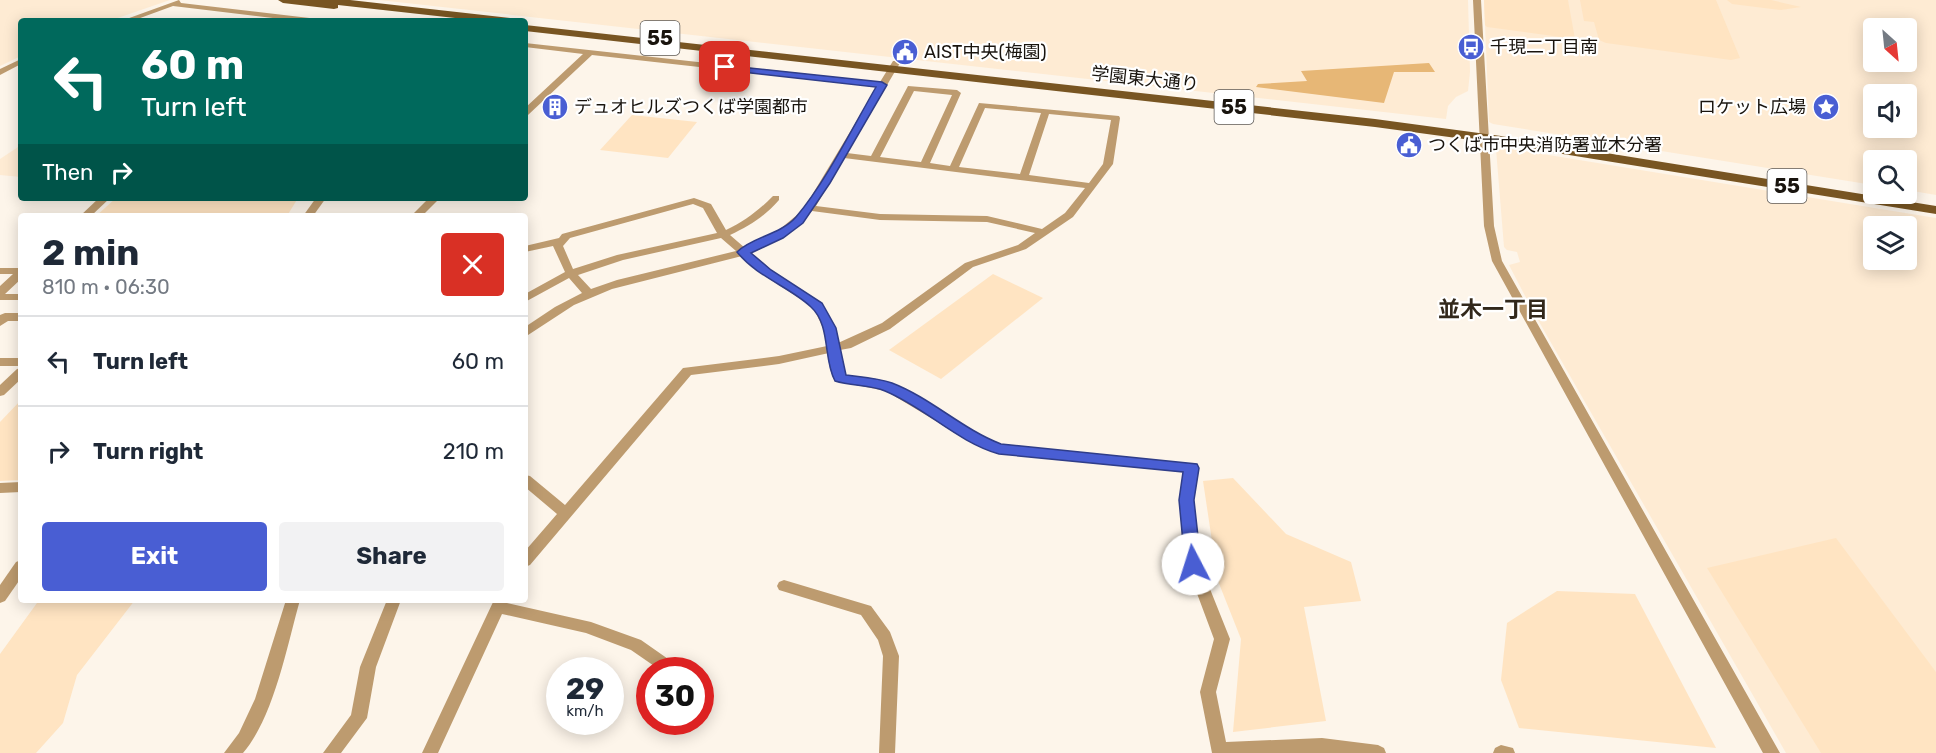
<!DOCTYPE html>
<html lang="en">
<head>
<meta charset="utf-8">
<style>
  :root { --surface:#fff; --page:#f2f2f3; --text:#1f2937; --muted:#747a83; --line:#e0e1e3; --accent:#495ed3 }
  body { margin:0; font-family:Rubik,"Noto Sans JP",sans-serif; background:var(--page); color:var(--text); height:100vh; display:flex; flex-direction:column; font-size:22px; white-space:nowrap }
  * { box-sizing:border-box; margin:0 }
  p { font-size:20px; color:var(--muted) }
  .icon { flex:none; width:33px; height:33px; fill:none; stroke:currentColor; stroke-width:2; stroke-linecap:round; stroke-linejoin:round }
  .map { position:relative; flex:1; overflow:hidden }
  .panel { position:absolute; left:18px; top:213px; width:510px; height:390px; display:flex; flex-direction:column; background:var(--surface); border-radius:6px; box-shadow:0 3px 15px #0003 }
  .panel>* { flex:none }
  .top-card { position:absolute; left:18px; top:18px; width:510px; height:183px; border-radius:6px; box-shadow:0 3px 15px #0003; background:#00695c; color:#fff; overflow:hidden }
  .needle { width:39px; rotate:153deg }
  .controls { position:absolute; left:1863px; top:18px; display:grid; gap:12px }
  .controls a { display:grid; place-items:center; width:54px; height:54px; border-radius:6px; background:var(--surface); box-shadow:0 3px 15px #0003; font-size:30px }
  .speed { position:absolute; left:546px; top:657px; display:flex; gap:12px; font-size:30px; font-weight:700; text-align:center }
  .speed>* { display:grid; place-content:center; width:78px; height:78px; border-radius:50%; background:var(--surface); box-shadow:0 3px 15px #0003; line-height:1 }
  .speed small { font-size:15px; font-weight:400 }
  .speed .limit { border:9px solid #d22; background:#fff; color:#111 }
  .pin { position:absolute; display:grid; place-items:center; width:51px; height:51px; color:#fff; margin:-26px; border-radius:12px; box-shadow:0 3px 9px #0006 }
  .me { position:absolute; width:66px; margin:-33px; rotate:355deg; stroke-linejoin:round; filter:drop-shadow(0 0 4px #0008) }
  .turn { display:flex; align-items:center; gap:21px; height:126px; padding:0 24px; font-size:27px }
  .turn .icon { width:78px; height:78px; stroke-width:2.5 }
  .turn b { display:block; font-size:42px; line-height:51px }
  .then { display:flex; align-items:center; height:57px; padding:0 24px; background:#0003; gap:12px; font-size:22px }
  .round { display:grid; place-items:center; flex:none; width:63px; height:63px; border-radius:6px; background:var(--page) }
  .head { display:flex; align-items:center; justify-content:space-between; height:102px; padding:0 24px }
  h1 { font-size:36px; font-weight:700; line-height:45px }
  .primary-button { display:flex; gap:12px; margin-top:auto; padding:12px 24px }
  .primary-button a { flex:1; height:69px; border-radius:6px; background:var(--accent); color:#fff; font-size:24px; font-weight:700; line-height:69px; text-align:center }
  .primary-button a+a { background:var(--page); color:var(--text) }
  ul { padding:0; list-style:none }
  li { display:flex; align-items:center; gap:18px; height:90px; padding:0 24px; border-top:2px solid var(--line) }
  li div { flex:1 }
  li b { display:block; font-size:22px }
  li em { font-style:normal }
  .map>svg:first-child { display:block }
  .built { fill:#feebd3; fill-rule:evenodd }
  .green { fill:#ffe4c2 }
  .water { fill:#e7b776 }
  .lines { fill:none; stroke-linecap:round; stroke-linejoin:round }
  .minor { fill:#bd9b6f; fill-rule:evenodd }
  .major { fill:#785522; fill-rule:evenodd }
  .route { fill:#495ed3; stroke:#2f3d89; stroke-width:1.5 }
  .labels { text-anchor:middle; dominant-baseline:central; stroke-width:4.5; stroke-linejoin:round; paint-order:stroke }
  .far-poi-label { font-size:18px; fill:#19140e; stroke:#fff; text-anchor:start }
  .far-street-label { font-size:18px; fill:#19140e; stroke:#fff }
  .shield { fill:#fff; stroke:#5e5a56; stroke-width:1.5 }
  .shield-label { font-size:20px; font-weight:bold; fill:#19140e }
  .neighbourhood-label { font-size:22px; font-weight:bold; fill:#32281b; stroke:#fff }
</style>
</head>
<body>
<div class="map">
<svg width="1936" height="753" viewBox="0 0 1936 753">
  <rect width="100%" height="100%" fill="#fdf5ea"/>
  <g class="built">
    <path d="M0 0H170L109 21H21V56L0 66Z"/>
    <path d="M379 0H1468L1470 72 1468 91 1456 97 1448 106 1446 119Z"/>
    <path d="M1484 0H1936V195L1907 190 1906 160H1874L1873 185 1493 124 1489 122ZM1874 28H1906V62H1874ZM1874 94H1906V128H1874Z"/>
    <path d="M21 145V177L0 175V159Z"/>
    <path d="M1499 147 1936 218V753H1786L1534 313 1509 265 1520 262 1517 252 1507 250 1504 247 1496 149ZM1874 226H1906V260H1874Z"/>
  </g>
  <g class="green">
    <path d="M1484 0H1568L1575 39 1487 27 1485 25Z"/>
    <path d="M1580 0H1716L1740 58 1731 60 1606 43 1599 40 1594 22 1584 21Z"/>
    <path d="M1727 0H1771L1801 7 1781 10 1732 4Z"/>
    <path d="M632 115 697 122 668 158 600 150Z"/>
    <path d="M116 198H298L287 216H96Z"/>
    <path d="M993 274 1043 298 941 379 889 350Z"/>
    <path d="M21 400V480L0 481V422Z"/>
    <path d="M1233 478 1286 534 1351 562 1361 601 1304 607 1326 721 1233 732 1241 639 1218 581 1203 481Z"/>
    <path d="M1836 538 1936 672V753H1821L1707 568Z"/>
    <path d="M1557 591 1635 594 1716 748 1519 728 1501 680 1507 623Z"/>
    <path d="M75 600H135L77 675 63 723 36 753H0V654L37 603Z"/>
  </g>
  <path class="water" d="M1429 63 1435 72H1394L1384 103 1256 87 1258 84 1307 81 1301 71Z"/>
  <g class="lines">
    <g class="minor">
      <path d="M179 0 181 3 318 19 322 21H298L173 6 132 21H121Z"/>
      <path d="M1473 0H1481L1494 226 1502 261 1780 753H1763L1492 261 1484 226Z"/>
      <path d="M525 43 880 82 893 61H899L900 63 847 153 871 156 908 86 957 90 961 93 930 163 950 166 979 103 1119 116 1120 118 1113 164 1073 217 1026 249 973 267 890 329 851 348 840 350 845 375C861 377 876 378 891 384 930 399 962 428 1001 444L1197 465 1199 468 1194 500 1200 564 1230 639 1216 692 1226 742 1322 738 1378 745 1384 748 1386 753H1212L1200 692 1214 639 1186 564 1180 500 1185 472 994 452 966 439 886 391 836 381 829 353 779 364 691 375 530 565 525 567V551L557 514 525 487V475L530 476 565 505 683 368 779 356 827 346 823 328 813 307 771 280 742 256 612 289 574 305 525 337V327L555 307 582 293 569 278 525 302V294L565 272 553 246 525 252V246L559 238 562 234 694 198 711 204 726 230C745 221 758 211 773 196H779V200C765 216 750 226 730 235L745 248 774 234 803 210 877 87 592 55 528 115 525 116V108L583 54 525 47ZM914 91 952 95 921 162 880 157ZM985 108 1041 113 1020 174 959 167ZM1049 114 1111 120 1103 164 1089 183 1029 175ZM844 158 1085 188 1065 213 1042 229 987 216 880 214 816 206ZM693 204 703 208 717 233 617 255 573 269 563 246 570 238ZM812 211 880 220 987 222 1035 233 1018 245 965 263 882 323 838 343 835 328 822 303 779 276 751 253C773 244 797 231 812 211ZM721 238 736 251 617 280 591 289 578 275 623 260Z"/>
      <path d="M21 59V64L0 75V69Z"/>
      <path d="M99 198H110L91 216H80Z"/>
      <path d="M316 198H326L313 216H303Z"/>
      <path d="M429 198H440L422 216H411Z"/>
      <path d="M0 268H21V279L5 294H21V300H0V286L13 274H0Z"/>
      <path d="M5 313H21V321H8L0 326V315Z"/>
      <rect x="0" y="358" width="21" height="8"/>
      <path d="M21 368V379L4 395 0 396V385L17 369Z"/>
      <path d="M21 482V492L0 493V483Z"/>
      <path d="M21 560V578L5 601 0 603V585L16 562Z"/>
      <path d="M784 580 871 606 890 632 899 656 895 753H879L883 656 878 640 861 615 779 590 777 586 779 582Z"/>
      <path d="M286 600H300C287 646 274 717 243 753H224L239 733 255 699Z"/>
      <path d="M387 600H401L376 667 367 718 341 753H323L351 715 360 667Z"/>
      <path d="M494 600H508L507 603 591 622 641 640 671 661 674 666 672 670H660L631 650 586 633 502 614 438 753H422Z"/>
      <path d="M1501 745 1513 748 1515 753H1493L1495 748Z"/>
    </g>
    <g class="major">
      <path d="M278 0H350L510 18 515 21H482L338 5V8L334 9 283 3Z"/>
      <path d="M525 25 1375 119 1501 136 1936 206V214L1501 144 1375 127 525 31Z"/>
    </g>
  </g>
  <path class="route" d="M721 65 882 82 887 85 830 183 803 223 783 238 751 253 771 270 822 303 836 328 846 375C861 377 878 378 892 383 931 398 962 429 1001 444L1197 464 1199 468 1194 500 1201 564 1198 569 1193 571 1187 569 1185 564 1179 500 1183 472 999 454C957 442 926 408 885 391 870 385 851 386 835 381 823 360 831 325 811 307 790 287 757 277 737 252 752 237 780 235 796 217 825 183 853 127 876 87L725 70 720 67Z"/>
  <defs>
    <symbol id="bus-disc" viewBox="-11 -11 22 22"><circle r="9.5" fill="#495ed3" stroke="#fff"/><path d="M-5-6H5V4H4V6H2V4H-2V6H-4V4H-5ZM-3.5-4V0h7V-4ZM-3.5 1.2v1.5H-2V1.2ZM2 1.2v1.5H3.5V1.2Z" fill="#fff"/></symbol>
    <symbol id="civic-disc" viewBox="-11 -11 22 22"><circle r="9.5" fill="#495ed3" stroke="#fff"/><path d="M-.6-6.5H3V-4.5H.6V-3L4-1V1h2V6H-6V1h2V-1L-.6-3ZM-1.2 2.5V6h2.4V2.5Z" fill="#fff"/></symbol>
    <symbol id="building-disc" viewBox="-11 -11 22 22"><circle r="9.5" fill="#495ed3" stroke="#fff"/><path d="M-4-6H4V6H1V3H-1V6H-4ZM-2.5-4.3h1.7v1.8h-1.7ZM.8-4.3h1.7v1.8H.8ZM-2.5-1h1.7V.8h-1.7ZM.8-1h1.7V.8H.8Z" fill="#fff"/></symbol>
    <symbol id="sight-disc" viewBox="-11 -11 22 22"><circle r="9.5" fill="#495ed3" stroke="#fff"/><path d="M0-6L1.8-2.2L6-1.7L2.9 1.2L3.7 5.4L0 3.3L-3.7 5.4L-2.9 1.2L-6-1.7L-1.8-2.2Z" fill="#fff"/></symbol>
  </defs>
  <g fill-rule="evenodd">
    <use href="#bus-disc" x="1456" y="32" width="30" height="30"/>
    <use href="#civic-disc" x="890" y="37" width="30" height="30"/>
    <use href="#building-disc" x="540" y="92" width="30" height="30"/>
    <use href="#sight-disc" x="1811" y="92" width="30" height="30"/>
    <use href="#civic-disc" x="1394" y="130" width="30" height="30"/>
  </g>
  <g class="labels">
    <g class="far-poi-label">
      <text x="1490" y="47">千現二丁目南</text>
      <text x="924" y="52">AIST中央(梅園)</text>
      <text x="574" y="107">デュオヒルズつくば学園都市</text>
      <text x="1806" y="107" text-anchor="end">ロケット広場</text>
      <text x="1428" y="145">つくば市中央消防署並木分署</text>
    </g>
    <g class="far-street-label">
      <text transform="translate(1145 79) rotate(6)">学園東大通り</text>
    </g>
    <g class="shield">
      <rect x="640.5" y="21" width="39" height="34" rx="4.5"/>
      <rect x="1214.5" y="90" width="39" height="34" rx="4.5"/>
      <rect x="1767.5" y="169" width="39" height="34" rx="4.5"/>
    </g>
    <g class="shield-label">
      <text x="660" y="38">55</text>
      <text x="1234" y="107">55</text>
      <text x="1787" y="186">55</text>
    </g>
    <g class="neighbourhood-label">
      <text x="1493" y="309">並木一丁目</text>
    </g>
  </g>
</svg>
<div class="controls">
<a><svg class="needle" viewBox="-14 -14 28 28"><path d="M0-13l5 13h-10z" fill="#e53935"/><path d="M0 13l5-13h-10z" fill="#747a83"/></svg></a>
<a><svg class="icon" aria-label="sound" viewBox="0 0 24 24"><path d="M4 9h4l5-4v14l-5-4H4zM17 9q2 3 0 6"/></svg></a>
<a><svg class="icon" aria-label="search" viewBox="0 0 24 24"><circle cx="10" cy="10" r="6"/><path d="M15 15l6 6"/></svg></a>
<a><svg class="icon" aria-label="layers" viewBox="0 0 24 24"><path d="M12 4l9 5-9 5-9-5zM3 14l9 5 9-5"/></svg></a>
</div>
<div class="speed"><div>29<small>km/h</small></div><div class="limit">30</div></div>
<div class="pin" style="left:725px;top:67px;background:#d93025"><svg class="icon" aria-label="arrive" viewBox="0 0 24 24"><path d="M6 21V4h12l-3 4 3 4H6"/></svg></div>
<svg class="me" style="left:1193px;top:564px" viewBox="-20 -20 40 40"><circle r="19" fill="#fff"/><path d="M0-13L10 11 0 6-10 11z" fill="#495ed3"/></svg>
<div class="top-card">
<div class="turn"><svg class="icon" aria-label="left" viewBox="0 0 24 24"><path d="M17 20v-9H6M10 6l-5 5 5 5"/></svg><div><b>60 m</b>Turn left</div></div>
<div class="then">Then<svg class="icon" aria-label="right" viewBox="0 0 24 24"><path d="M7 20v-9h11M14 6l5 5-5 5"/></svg></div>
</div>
<section class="panel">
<div class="head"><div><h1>2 min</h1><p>810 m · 06:30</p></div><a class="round" style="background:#d93025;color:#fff"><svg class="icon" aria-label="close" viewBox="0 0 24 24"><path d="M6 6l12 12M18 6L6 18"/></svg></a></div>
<ul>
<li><svg class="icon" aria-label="left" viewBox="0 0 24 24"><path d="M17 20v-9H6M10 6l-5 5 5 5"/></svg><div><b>Turn left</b></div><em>60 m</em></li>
<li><svg class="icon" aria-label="right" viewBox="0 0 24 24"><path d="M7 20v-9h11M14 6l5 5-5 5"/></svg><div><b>Turn right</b></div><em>210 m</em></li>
</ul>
<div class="primary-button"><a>Exit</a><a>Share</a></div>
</section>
</div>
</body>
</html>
